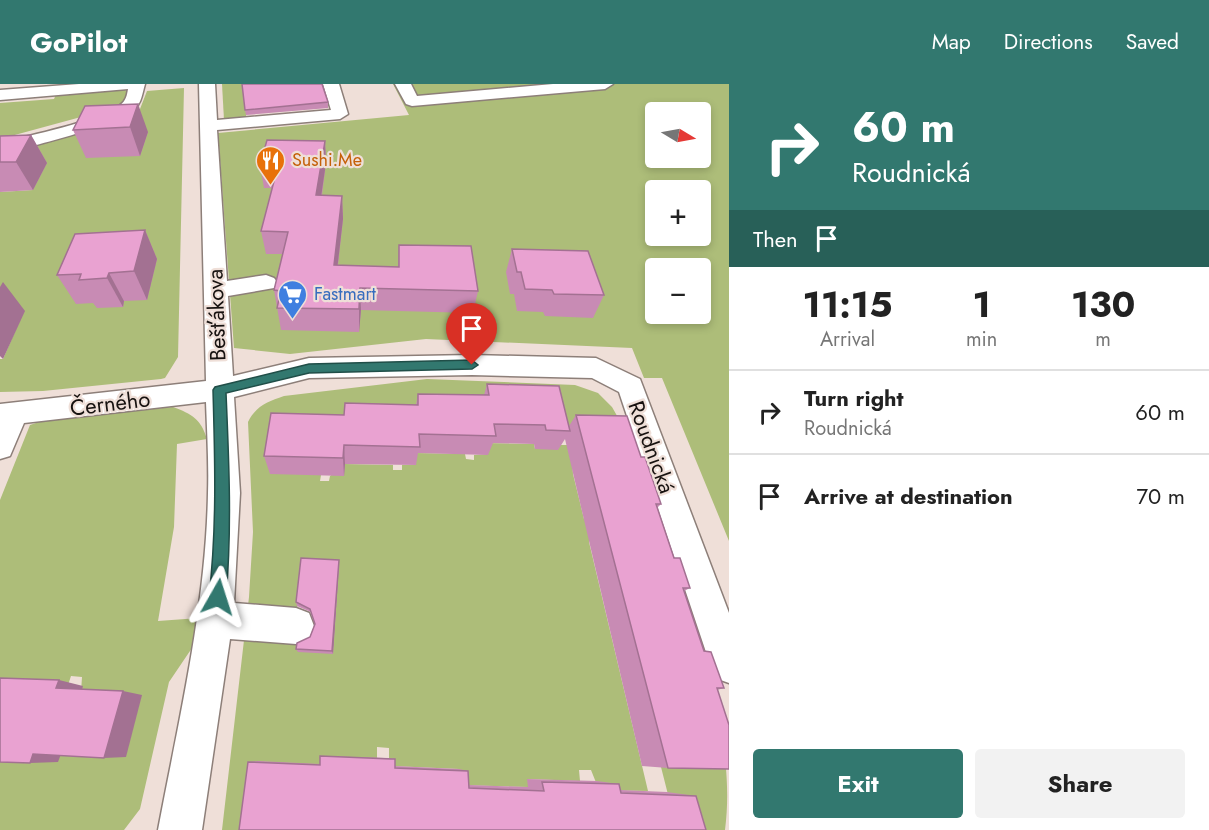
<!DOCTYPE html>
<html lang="en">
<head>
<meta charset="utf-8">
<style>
  :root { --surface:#fff; --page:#f2f2f2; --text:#222; --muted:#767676; --line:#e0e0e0; --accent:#32786f }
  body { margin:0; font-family:Jost,sans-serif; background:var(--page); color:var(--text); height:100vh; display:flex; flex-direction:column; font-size:22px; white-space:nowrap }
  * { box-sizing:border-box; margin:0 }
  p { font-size:20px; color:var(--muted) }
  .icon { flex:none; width:33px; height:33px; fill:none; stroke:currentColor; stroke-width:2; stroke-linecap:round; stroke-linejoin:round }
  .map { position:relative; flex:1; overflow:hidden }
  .sheet { display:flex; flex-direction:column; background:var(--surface); width:480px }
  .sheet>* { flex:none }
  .hud { background:#32786f; color:#fff; overflow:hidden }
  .needle { width:39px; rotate:100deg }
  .fabs { position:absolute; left:645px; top:18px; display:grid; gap:12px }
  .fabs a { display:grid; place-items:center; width:66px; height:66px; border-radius:6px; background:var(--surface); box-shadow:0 3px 9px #0003; font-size:30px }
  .pin { position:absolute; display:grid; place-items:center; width:51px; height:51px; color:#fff; margin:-62px -26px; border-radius:50% 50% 50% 0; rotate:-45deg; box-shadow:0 0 6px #0007 }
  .pin .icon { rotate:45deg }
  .me { position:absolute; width:66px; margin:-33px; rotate:6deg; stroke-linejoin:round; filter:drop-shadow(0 0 4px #0008) }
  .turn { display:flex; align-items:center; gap:21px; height:126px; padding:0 24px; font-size:27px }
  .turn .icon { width:78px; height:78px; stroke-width:2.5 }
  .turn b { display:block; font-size:42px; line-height:51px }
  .then { display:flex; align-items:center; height:57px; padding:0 24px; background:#0003; gap:12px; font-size:22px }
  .eta { display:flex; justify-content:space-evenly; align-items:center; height:102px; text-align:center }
  .eta b { font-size:36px; font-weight:700; line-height:42px }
  .cta { display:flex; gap:12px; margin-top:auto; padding:12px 24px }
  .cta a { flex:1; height:69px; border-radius:6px; background:var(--accent); color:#fff; font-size:24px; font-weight:700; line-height:69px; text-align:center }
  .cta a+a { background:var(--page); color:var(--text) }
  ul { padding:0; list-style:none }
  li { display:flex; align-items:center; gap:18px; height:84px; padding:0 24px; border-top:2px solid var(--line) }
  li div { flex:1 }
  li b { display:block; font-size:22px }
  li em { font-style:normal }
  header { display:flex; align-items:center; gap:36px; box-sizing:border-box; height:84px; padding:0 30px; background:var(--accent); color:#fff }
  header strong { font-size:28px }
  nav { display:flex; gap:33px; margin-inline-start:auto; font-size:21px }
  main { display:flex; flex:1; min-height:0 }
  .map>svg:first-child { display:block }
  .green { fill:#adbd79; fill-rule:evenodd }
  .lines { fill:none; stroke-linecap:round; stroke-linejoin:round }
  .minor-casing { stroke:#8d7f79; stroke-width:3 }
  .minor { fill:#fff; fill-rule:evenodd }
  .wall { fill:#c88bb4 }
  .shaded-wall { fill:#a37192 }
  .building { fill:#e9a2d1; stroke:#a37192; stroke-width:1.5 }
  .route { fill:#32786f; stroke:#204e48; stroke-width:1.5 }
  .labels { text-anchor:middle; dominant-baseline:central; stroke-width:4.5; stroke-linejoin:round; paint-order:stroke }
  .far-food-label { font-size:18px; fill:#c56008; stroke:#efdfd8; text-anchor:start }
  .far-shop-label { font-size:18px; fill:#366cbe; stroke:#efdfd8; text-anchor:start }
  .street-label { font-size:22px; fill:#171210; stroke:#efdfd8 }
</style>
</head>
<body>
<header>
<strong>GoPilot</strong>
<nav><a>Map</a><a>Directions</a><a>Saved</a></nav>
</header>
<main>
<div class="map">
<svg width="729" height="746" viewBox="0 0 729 746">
  <rect width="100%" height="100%" fill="#efdfd8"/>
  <g class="green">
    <path d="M222 0H247L246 34 224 36Z"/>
    <path d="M393 0H398L409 19 611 0H729V457L662 294H644L632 264 426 255 290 270 234 264 218 49 409 31ZM656 28H700V74H656ZM656 106H700V152H656ZM656 184H700V230H656Z"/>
    <path d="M410 0H585L417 14Z"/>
    <path d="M119 3 129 8 125 21 0 55V19L54 15 57 8Z"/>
    <path d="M184 4 178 273 165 294 161 295 43 307 0 308V275H3L24 227 0 228V108L33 106 0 70 140 25 147 7Z"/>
    <path d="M427 295 575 301 598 309 612 323 624 344 723 657C727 688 729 715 725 746H677L661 683 611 352 439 331 321 391 320 397H329L330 392 345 380 393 381V386H402V381H416V369L465 370 466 375 474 376V371L488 370 486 359 534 360 535 365 543 361H571L573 390 584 435 589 436V458L648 707 599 706 591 686H579L580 697 528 695V703L460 701 459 685 392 682 389 675V664L377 663V674L324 680 249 746H222L249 513 253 448 248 338C256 322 267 318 284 312ZM302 479 339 480 335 537 296 536ZM301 541 335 543 298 568Z"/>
    <path d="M173 323C192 330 201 335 207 355L177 360 174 443 158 537 199 534 192 564 169 598 140 725 124 746H0V675L81 608 82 593 71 592 68 601 0 605V416L30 341 45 336Z"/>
  </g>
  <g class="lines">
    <defs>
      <g id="minor">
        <path d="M79 0H145C142 10 142 18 134 26 118 41 26 64 0 70V59C31 51 96 38 120 21 126 17 127 11 128 5L0 16V6Z"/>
        <path d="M199 0H215L217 36 331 26 323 0H339L348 30 340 35 217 46 227 197 266 191 274 194 278 199 274 204 228 212 233 292 309 274 472 271 596 274 640 295 729 529V599L715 594 710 580 619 308 592 294 472 291 309 294 234 313 240 409 234 519 296 524 309 529 314 542 309 555 296 560 230 555 202 746H158C179 635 206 522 208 409 209 379 207 348 206 318L24 339 10 372 0 375V320L206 297Z"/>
        <path d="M395 0H411L417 12 553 0H613L605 5 412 22 406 20Z"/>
      </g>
    </defs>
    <use href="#minor" class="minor-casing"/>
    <use href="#minor" class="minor"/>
  </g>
  <g class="wall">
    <path d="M328 18V24L246 31 245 26Z"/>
    <path d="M85 22 148 48 140 72 86 74 73 46Z"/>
    <path d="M31 51 47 79 33 106 0 108V52Z"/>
    <path d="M325 57 326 79 322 111 342 112 343 135 338 181 398 183 399 161 478 207 473 229 361 226 359 248 281 246 274 206 283 170H266L261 147 272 104H264L260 81Z"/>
    <path d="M145 146 157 175 147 216 124 217 123 223 97 224 93 219 76 220 57 191Z"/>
    <path d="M512 165 604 211 593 234 545 232 543 228 517 227 514 210H510L506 188Z"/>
    <path d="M487 300 569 342 576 331 641 373 661 420 657 424 674 474 690 504 684 507 704 567 724 604 717 606 668 684 642 682 565 355 558 366 535 365 534 360 493 359 488 371 418 369 416 381 345 380 344 392 270 390 264 372 344 331 416 321 418 310 484 311Z"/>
    <path d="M339 476V480L333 570 298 568 296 565 310 553 315 540 311 528 297 522 296 518Z"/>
    <path d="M320 672 389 674 395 675V682L459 685 468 687 469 701 528 703 527 695 597 697 619 700 620 706 667 708 696 712 706 746 248 678 258 677 320 680Z"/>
  </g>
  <g class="shaded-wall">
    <path d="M138 20 148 48 140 72 130 43Z"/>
    <path d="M31 51 47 79 33 106 16 78Z"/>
    <path d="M325 57 326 79 318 134 316 111Z"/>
    <path d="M342 112 343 135 335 204 334 181Z"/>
    <path d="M145 146 157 175 147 216 134 187Z"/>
    <path d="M109 189 124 217 123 223 107 194Z"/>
    <path d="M3 198 25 227 3 275 0 272V203Z"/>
    <path d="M360 204 361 226 359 248V225Z"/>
    <path d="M344 361 345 380 344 392 343 374Z"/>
    <path d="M339 476V480L333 570 332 567Z"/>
    <path d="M59 596 83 602 81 609 56 604Z"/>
    <path d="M123 607 142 611 126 673 104 674Z"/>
    <path d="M33 670H61L58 678 30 679Z"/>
  </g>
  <g class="building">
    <path d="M242 0H322L328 18 245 26Z"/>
    <path d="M138 20 130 43 73 46 85 22Z"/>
    <path d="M31 51 16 78H0V52Z"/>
    <path d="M267 56 325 57 316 111 342 112 334 181 399 183V161L471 162 478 207 360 204 359 225 277 224 281 207 274 206 288 148 261 147 278 82 260 81Z"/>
    <path d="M145 146 134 187 109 189 107 194 79 196 81 190 57 191 75 150Z"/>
    <path d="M512 165 588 167 604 211 554 210 552 206 525 205 521 188H517Z"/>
    <path d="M487 300 559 302 570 347 546 346 545 341 494 340 496 352 419 350 420 363 344 361 343 374 264 372 271 329 344 331 345 319 418 321V310L489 311Z"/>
    <path d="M576 331 627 332 641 373H645L661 420H656L674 474H680L690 504H683L704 567 711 568 724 604H717L729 641V685L668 684Z"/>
    <path d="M301 474 339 476 332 567 296 565 297 559 310 553 315 540 310 525 296 518Z"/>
    <path d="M0 594 59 596 56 604 123 607 104 674 33 670 30 679 0 678Z"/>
    <path d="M320 672 391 675H395V684L468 687 469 704 544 707 542 698 619 700 621 709 696 712 706 746H239L248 678 320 681Z"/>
  </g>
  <path class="route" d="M472 276 478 281 472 285 309 289 226 309C229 378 232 445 226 513L223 519 218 521 212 519 209 513C217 444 215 376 213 306L215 303 309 280Z"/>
  <defs>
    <symbol id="restaurant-pin" viewBox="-11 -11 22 30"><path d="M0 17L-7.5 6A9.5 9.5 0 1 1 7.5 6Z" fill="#e8710a" stroke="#efdfd8"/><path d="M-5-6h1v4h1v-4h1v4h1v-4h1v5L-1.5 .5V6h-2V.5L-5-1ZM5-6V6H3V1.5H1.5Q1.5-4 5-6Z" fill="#fff"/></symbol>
    <symbol id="supermarket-pin" viewBox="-11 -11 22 30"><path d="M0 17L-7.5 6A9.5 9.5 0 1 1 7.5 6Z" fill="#3f7fe0" stroke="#efdfd8"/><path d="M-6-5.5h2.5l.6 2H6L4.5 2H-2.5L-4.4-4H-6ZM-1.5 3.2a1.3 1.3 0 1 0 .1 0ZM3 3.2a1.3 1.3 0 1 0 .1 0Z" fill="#fff"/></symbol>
  </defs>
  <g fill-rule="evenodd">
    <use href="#restaurant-pin" x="254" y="60" width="33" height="45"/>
    <use href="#supermarket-pin" x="276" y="194" width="33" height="45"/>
  </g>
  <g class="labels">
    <g class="far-food-label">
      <text x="292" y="76">Sushi.Me</text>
    </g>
    <g class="far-shop-label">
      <text x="314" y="210">Fastmart</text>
    </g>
    <g class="street-label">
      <text transform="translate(216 231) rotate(-92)">Bešťákova</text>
      <text transform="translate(110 319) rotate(-7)">Černého</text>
      <text transform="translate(652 363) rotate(70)">Roudnická</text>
    </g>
  </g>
</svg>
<div class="fabs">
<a><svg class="needle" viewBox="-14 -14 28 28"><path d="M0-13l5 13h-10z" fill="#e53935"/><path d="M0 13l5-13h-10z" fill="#767676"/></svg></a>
<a>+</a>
<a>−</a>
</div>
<div class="pin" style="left:472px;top:281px;background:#d93025"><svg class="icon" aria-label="arrive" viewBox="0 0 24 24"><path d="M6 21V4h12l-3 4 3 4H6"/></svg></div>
<svg class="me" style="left:218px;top:513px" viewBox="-20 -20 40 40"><path d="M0-17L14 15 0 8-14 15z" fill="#32786f" stroke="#fff" stroke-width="4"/></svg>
</div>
<section class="sheet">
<div class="hud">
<div class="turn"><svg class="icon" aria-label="right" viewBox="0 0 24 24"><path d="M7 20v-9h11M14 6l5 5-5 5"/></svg><div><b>60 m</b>Roudnická</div></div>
<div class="then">Then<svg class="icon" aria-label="arrive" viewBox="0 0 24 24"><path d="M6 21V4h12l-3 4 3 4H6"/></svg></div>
</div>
<div class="eta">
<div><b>11:15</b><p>Arrival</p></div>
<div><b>1</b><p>min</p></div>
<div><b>130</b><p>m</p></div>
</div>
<ul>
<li><svg class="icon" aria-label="right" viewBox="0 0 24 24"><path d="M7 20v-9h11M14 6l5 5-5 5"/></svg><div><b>Turn right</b><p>Roudnická</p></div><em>60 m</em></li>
<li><svg class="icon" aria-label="arrive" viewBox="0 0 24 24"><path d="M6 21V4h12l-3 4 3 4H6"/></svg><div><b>Arrive at destination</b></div><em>70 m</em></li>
</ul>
<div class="cta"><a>Exit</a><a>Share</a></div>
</section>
</main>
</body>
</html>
